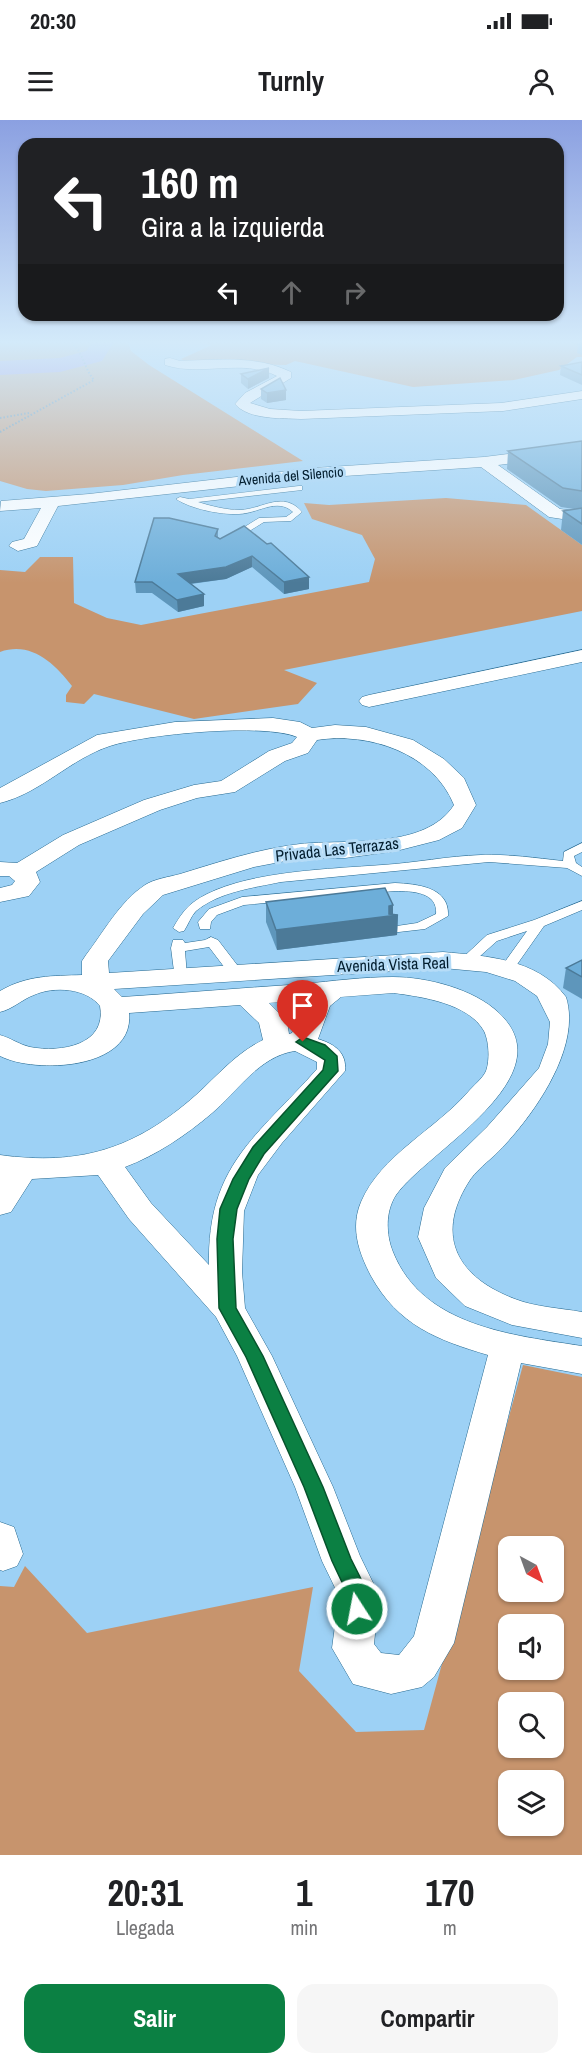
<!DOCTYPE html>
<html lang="es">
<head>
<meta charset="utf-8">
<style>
  :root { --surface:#fff; --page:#f6f6f6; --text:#202124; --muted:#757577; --accent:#0b8043 }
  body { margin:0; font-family:"Archivo Narrow",sans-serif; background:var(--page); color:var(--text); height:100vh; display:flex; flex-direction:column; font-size:22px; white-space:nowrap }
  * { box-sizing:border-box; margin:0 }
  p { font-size:20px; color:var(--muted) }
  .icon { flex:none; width:33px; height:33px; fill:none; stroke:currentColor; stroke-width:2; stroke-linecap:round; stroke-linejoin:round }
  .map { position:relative; height:1735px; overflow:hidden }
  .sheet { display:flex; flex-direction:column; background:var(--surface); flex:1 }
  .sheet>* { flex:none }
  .hud { position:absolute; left:18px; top:18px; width:546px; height:183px; border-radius:18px; box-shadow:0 2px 4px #0004; background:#202124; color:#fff; overflow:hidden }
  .needle { width:39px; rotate:139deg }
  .controls { position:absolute; left:498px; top:1416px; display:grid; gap:12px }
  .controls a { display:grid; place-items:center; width:66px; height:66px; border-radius:12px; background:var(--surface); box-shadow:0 2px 4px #0004; font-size:30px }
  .pin { position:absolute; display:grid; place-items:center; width:51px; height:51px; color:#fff; margin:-62px -26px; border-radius:50% 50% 50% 0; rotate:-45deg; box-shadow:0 0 6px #0007 }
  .pin .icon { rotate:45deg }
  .me { position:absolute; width:66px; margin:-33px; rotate:349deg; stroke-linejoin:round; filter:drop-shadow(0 0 4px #0008) }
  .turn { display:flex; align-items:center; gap:21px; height:126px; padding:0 24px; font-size:27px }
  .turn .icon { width:78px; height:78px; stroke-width:2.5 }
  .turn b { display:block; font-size:42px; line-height:51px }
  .lanes { display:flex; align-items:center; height:57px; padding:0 24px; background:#0003; justify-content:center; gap:30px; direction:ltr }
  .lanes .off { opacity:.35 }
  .eta { display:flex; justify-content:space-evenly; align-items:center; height:102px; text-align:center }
  .eta b { font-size:36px; font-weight:800; line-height:42px }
  .action { display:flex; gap:12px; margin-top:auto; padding:12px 24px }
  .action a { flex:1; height:69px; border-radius:18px; background:var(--accent); color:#fff; font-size:24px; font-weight:800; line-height:69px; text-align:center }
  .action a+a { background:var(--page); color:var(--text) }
  .status { display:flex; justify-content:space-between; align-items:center; height:42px; padding:0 30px; background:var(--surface); direction:ltr }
  .status svg { height:16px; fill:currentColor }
  header { display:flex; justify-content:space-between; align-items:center; height:78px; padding:0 24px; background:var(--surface); font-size:27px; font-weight:800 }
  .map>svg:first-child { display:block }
  .green { fill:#c7946d; fill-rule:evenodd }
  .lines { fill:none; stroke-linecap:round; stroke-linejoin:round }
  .river { fill:#a082d7; fill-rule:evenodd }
  .lane-casing { stroke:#266990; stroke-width:1 }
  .street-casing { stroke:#266990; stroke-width:1 }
  .path { stroke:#5c86a2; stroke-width:2; stroke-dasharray:1.5 2; stroke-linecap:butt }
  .lane { fill:#fff; fill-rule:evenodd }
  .street { fill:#fff; fill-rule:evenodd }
  .wall { fill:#5e96bb }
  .shaded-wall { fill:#4c7a98 }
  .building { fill:#6daed9; stroke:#4c7a98; stroke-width:1.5 }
  .route { fill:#0b8043; stroke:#07532c; stroke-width:1.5 }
  .labels { text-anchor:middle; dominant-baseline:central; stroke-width:6; stroke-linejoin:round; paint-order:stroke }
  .far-street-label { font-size:14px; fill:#031e2f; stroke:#b6dcf7 }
  .street-label { font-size:16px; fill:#031e2f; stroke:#b6dcf7 }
</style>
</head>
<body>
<div class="status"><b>20:30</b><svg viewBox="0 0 49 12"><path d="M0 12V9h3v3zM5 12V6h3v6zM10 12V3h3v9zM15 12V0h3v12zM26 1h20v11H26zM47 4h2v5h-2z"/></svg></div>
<header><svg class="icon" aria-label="menu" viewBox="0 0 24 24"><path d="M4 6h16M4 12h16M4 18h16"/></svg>Turnly<svg class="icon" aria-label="person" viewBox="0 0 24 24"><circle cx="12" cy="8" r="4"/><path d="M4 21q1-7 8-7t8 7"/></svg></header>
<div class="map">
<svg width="582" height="1735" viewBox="0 0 582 1735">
  <rect width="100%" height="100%" fill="#9dd1f5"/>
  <g class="green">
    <path d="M127 220 131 231 149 245 303 341 183 355 123 365 46 371 27 369 0 361V221Z"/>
    <path d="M192 220H565L582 221V237H577L559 250 514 260 413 267 295 241 286 245 188 243 181 239 212 225Z"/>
    <path d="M446 378 526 385 582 425V491L284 550 317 563 298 584 194 599 94 574 84 584 66 582V575L72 566C54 543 31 521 0 532V450L25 452 40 437H73L74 483 107 498 141 505 369 462 375 439 362 415 312 399 304 383 329 385Z"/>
    <path d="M523 1245 582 1257V1735H0V1466L14 1467 25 1446 87 1513 313 1467 299 1551 356 1612 424 1610ZM508 1426H554V1472H508ZM508 1504H554V1550H508ZM508 1582H554V1628H508ZM508 1660H554V1706H508Z"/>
  </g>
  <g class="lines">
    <path class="river" d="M94 220H115L102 241 60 252 0 255V241L60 238 86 231Z"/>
    <defs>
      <g id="lane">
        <path d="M299 366H302V370L198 382C211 386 226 390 240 390 263 389 283 370 302 392L291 401 264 402 233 421 230 420V416L259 398 286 397 293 392C277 377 257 394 239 394 221 395 191 389 176 379L180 377 189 379Z"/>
        <path d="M582 723V732L574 736 576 743 582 747V756L567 748 489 742 281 762C252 768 219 772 196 791 191 796 188 805 184 811L179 812 173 808C183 791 189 783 207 774 253 751 330 749 382 745 415 743 448 736 481 735 509 734 536 738 563 741L564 732Z"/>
        <path d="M395 763C417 764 450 767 448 796L425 809 390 813 389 810 390 807 417 803 436 794C438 772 412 771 395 771L244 785 217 795 211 802 210 809H200L198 802 209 789 242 777Z"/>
        <path d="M582 781V790L544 806 511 853H501L499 850 527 811 497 821 470 845 465 846 458 842 487 815 534 800Z"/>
        <path d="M211 817 218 820 241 850 243 853 241 856H231L209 827 185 831 187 856 185 859H175L171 828 173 820H183L185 823 205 820Z"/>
      </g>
      <g id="street">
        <path d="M170 238 180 241C218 240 256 235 291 252V258L250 283 270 289 301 291 501 283 582 271V279L503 291 301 299C281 298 249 300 235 284L245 273 277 256C242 238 201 257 165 245V239Z"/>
        <path d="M582 325V335L498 345 560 389 582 392V402L549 397 481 347 314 358 58 386 37 426 18 431 9 426 12 422 24 419 41 388 0 391 1 381 89 374 314 348 484 337Z"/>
        <path d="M582 530V542L369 587 362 585 359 581 362 577 369 575Z"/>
        <path d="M273 598 300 602 312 608 335 605 366 607 413 620 444 639 464 658 476 685 462 708 439 720 396 731 345 738H301L254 747 163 775 143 794 108 841 109 853 443 832C487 836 538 839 566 877 582 928 533 996 499 1031 489 1041 475 1051 468 1063 434 1118 459 1158 515 1179 535 1187 560 1188 582 1192V1218L512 1205 465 1186 436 1158 418 1117 424 1088 445 1048 487 1007 539 948 548 924 550 902 537 876 515 861 486 852 443 848 114 869 122 877C182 873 242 868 303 864 333 861 363 857 393 857 427 857 474 869 499 893 567 957 427 1031 396 1075 385 1092 386 1115 393 1132 423 1207 513 1215 582 1226V1254L521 1243 454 1523 434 1557 422 1567 391 1574 353 1564 332 1528 339 1476 322 1441 295 1367 237 1236 216 1197 129 1099 98 1055 32 1059 11 1092 0 1095V1035C80 1046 135 1029 196 975 217 956 236 933 263 920L259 903 240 885 129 893C135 950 35 954 0 936V915C11 918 20 925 30 927 61 933 107 925 100 886 86 868 54 866 34 875 21 880 13 889 0 892V871C27 855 53 856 82 855V841L86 835C103 813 120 781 145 765 154 759 169 757 180 754 219 742 258 729 300 724 346 719 425 730 454 685 433 633 369 612 317 620L308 633 285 641 235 672 197 678 160 690 79 725 36 752 40 762 29 776 0 782V768L12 765 15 761 9 756H0V742L17 743 63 715 144 680 194 665 221 661 269 631 292 623 297 617C264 603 146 614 110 626 70 639 41 673 0 683V668L97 615 175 602ZM394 873C422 877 468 883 484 911 489 921 490 940 486 951 483 958 473 966 468 972 435 1010 381 1035 361 1082 350 1108 359 1133 371 1156 398 1205 437 1220 488 1235L414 1516 399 1535 381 1533 374 1524 379 1475 360 1436 333 1367 272 1236 245 1188 242 1152 244 1091 258 1055 282 1023 345 951C347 933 335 924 318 919L330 886 341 877ZM306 880 292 913 289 914 287 901 269 883ZM295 931 317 942V949C257 1017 207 1045 209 1145L151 1083 125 1047C157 1035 186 1015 211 994 237 972 259 936 295 931Z"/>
        <path d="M0 1402 14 1407 23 1434 17 1446 3 1451 0 1450Z"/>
      </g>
    </defs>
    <use href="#lane" class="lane-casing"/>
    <use href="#street" class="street-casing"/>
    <g class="path">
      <path d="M0 298 29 293"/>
      <path d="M0 312 94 260C83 247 84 231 68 220"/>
    </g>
    <use href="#lane" class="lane"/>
    <use href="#street" class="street"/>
  </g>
  <g class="wall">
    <path d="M582 220V235L577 233 578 224Z"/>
    <path d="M582 242V265L560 255 561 246Z"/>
    <path d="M269 248V258L248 269 241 263V254Z"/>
    <path d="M261 269 286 280 267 283 261 279Z"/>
    <path d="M582 321V425L561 410 563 391 574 389 561 387 507 349 508 331Z"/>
    <path d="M218 409V418L309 457V469L284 474 252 447 226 459 191 464 204 474V486L178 492 152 473H136L135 462Z"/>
    <path d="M266 782 398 795 397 815 277 830 266 802Z"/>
    <path d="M582 840V879L563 868 566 848Z"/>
  </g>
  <g class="shaded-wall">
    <path d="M269 248V258L248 269V259Z"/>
    <path d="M286 270V280L267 283V273Z"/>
    <path d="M252 436V447L226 459 179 465 178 454Z"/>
    <path d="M309 457V469L284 474V462Z"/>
    <path d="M204 474V486L178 492 177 480Z"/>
    <path d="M393 785V796L398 795 397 815 277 830 276 810 389 786Z"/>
  </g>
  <g class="building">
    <path d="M582 220V225L578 224Z"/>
    <path d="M582 242V255L561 246Z"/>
    <path d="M269 248 248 259 241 254Z"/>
    <path d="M280 258 286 270 267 273 261 269Z"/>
    <path d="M582 321V371L563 368 508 331Z"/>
    <path d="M582 388V404L563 391Z"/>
    <path d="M154 398H169L218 409 215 416 220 419 244 406 267 424 271 423 309 457 284 462 252 436 226 447 178 454 204 474 177 480 152 462H135Z"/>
    <path d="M385 768 393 785 389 786V794L398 795 276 810 266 782Z"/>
    <path d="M582 840V857L566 848Z"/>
  </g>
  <linearGradient id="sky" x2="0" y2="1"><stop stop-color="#8ba0e1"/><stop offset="0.48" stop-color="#d3eafa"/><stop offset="1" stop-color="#d3eafa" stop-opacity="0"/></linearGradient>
  <rect width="582" height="463" fill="url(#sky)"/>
  <path class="route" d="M303 917 325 925 337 936 338 951 264 1034 249 1059 237 1089 233 1119 236 1188 263 1236 323 1367 351 1439 369 1475 364 1495 357 1498 350 1495 347 1489 348 1475 332 1441 304 1367 246 1237 219 1188 217 1119 220 1089 233 1059 253 1027 323 950 325 940 296 922Z"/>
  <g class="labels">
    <g class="far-street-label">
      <text transform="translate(291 356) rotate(-5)">Avenida del Silencio</text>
    </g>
    <g class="street-label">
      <text transform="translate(337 729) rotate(-6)">Privada Las Terrazas</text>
      <text transform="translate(393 844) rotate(-2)">Avenida Vista Real</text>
    </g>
  </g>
</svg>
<div class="controls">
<a><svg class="needle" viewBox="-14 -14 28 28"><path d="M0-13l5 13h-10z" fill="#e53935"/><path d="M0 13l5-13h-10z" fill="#757577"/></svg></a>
<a><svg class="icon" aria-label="sound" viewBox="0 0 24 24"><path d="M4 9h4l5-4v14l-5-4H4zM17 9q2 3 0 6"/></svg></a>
<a><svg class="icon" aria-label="search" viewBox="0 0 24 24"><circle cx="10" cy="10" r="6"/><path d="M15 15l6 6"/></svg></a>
<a><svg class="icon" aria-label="layers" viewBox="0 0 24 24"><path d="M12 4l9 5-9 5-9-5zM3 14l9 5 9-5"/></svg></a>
</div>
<div class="pin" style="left:303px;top:922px;background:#d93025"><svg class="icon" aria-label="arrive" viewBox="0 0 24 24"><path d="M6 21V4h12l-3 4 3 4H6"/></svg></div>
<svg class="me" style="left:357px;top:1489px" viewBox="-20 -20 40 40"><circle r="17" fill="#0b8043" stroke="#fff" stroke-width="3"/><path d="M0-11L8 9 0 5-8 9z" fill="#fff"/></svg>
<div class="hud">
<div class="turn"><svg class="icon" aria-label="left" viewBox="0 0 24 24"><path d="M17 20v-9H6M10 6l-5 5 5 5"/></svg><div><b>160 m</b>Gira a la izquierda</div></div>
<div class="lanes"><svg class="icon" aria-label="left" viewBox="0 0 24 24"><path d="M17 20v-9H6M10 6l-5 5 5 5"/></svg><svg class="icon off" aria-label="ahead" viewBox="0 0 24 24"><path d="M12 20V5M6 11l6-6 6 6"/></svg><svg class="icon off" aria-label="right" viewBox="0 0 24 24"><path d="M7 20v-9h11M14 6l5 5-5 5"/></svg></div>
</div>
</div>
<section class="sheet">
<div class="eta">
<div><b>20:31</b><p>Llegada</p></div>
<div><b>1</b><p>min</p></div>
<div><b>170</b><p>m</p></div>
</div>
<div class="action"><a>Salir</a><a>Compartir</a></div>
</section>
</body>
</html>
